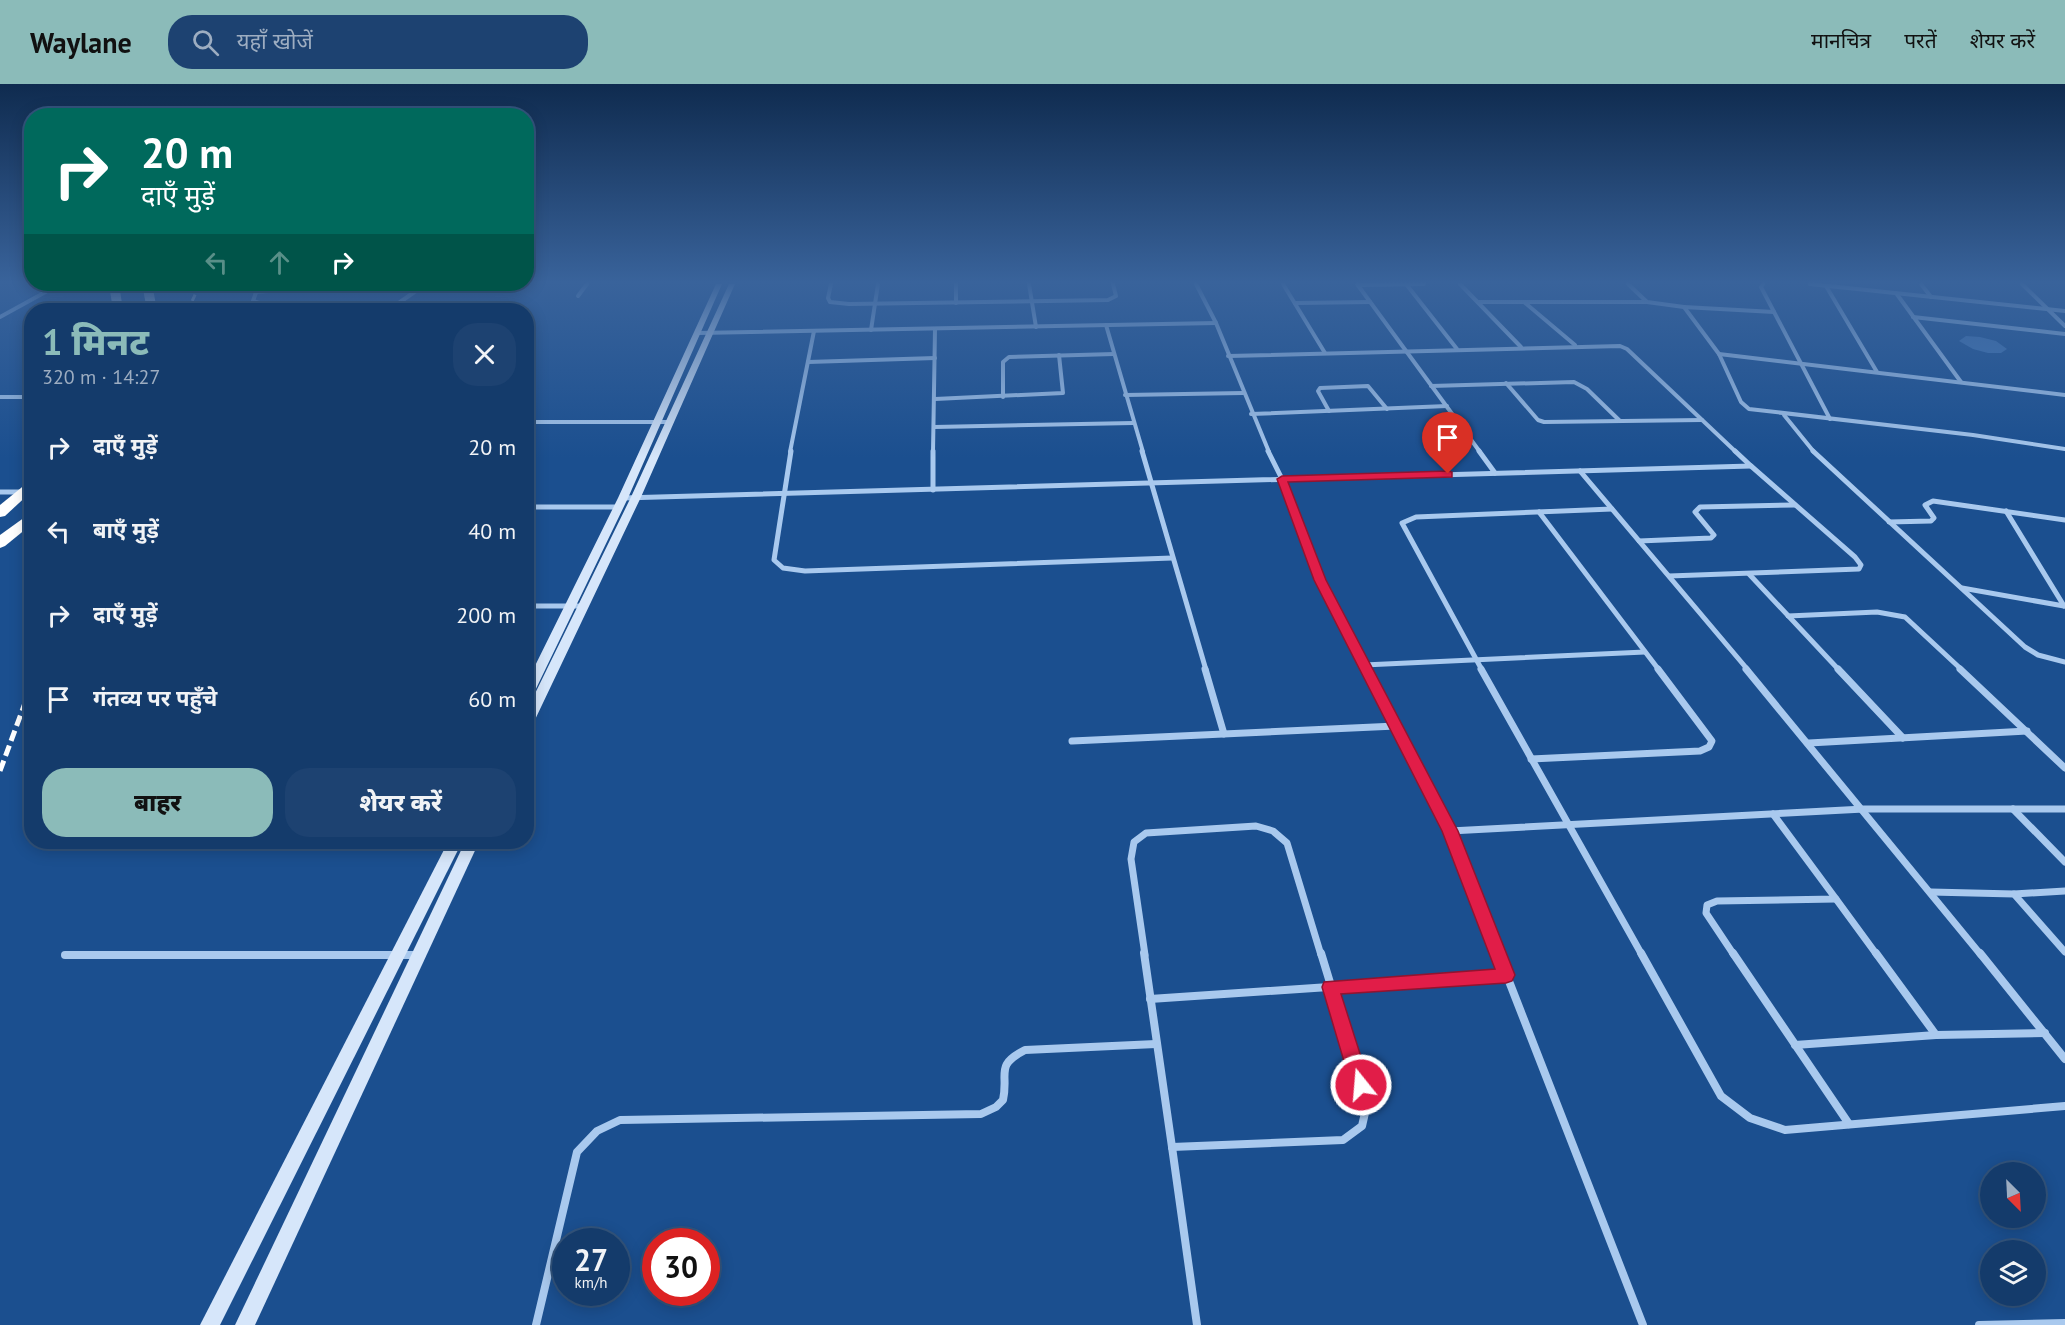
<!DOCTYPE html>
<html lang="hi">
<head>
<meta charset="utf-8">
<style>
  :root { --surface:#143b6b; --page:#1d4271; --text:#f1f3f6; --muted:#9dadc1; --line:#33557e; --accent:#8bbbb9 }
  body { margin:0; font-family:"PT Sans","Noto Sans Devanagari",sans-serif; background:var(--page); color:var(--text); height:100vh; display:flex; flex-direction:column; font-size:22px; white-space:nowrap }
  * { box-sizing:border-box; margin:0 }
  p { font-size:20px; color:var(--muted) }
  .icon { flex:none; width:33px; height:33px; fill:none; stroke:currentColor; stroke-width:2; stroke-linecap:round; stroke-linejoin:round }
  .map { position:relative; flex:1; overflow:hidden }
  .drawer { position:absolute; left:24px; top:219px; width:510px; height:546px; display:flex; flex-direction:column; background:var(--surface); border-radius:24px; box-shadow:0 3px 15px #0003,0 0 0 2px var(--line) }
  .drawer>* { flex:none }
  .top-card { position:absolute; left:24px; top:24px; width:510px; height:183px; border-radius:24px; box-shadow:0 3px 15px #0003,0 0 0 2px var(--line); background:#00695c; color:#fff; overflow:hidden }
  .needle { width:39px; rotate:156deg }
  .controls { position:absolute; left:1980px; top:1078px; display:grid; gap:12px }
  .controls a { display:grid; place-items:center; width:66px; height:66px; border-radius:50%; background:var(--surface); box-shadow:0 3px 15px #0003,0 0 0 2px var(--line); font-size:30px }
  .speed { position:absolute; left:552px; top:1144px; display:flex; gap:12px; font-size:30px; font-weight:700; text-align:center }
  .speed>* { display:grid; place-content:center; width:78px; height:78px; border-radius:50%; background:var(--surface); box-shadow:0 3px 15px #0003,0 0 0 2px var(--line); line-height:1 }
  .speed small { font-size:15px; font-weight:400 }
  .speed .limit { border:9px solid #d22; background:#fff; color:#111 }
  .pin { position:absolute; display:grid; place-items:center; width:51px; height:51px; color:#fff; margin:-62px -26px; border-radius:50% 50% 50% 0; rotate:-45deg; box-shadow:0 0 6px #0007 }
  .pin .icon { rotate:45deg }
  .me { position:absolute; width:66px; margin:-33px; rotate:343deg; stroke-linejoin:round; filter:drop-shadow(0 0 4px #0008) }
  .turn { display:flex; align-items:center; gap:21px; height:126px; padding:0 18px; font-size:27px }
  .turn .icon { width:78px; height:78px; stroke-width:2.5 }
  .turn b { display:block; font-size:42px; line-height:51px }
  .lanes { display:flex; align-items:center; height:57px; padding:0 18px; background:#0003; justify-content:center; gap:30px; direction:ltr }
  .lanes .off { opacity:.35 }
  .round { display:grid; place-items:center; flex:none; width:63px; height:63px; border-radius:24px; background:var(--page) }
  .head { display:flex; align-items:center; justify-content:space-between; height:102px; padding:0 18px }
  h1 { font-size:36px; font-weight:800; line-height:45px; color:var(--accent) }
  .cta { display:flex; gap:12px; margin-top:auto; padding:12px 18px }
  .cta a { flex:1; height:69px; border-radius:24px; background:var(--accent); color:#111; font-size:24px; font-weight:800; line-height:69px; text-align:center }
  .cta a+a { background:var(--page); color:var(--text) }
  ul { padding:0; list-style:none }
  li { display:flex; align-items:center; gap:18px; height:84px; padding:0 18px }
  li div { flex:1 }
  li b { display:block; font-size:22px }
  li em { font-style:normal }
  header { display:flex; align-items:center; gap:36px; box-sizing:border-box; height:84px; padding:0 30px; background:var(--accent); color:#111 }
  header strong { font-size:28px }
  nav { display:flex; gap:33px; margin-inline-start:auto; font-size:21px }
  .search { width:420px; height:54px; background:var(--page); display:flex; align-items:center; gap:15px; box-sizing:border-box; padding:0 21px; border-radius:24px; color:var(--muted); font-size:22px }
  .map>svg:first-child { display:block }
  .building { fill:#4478b7 }
  .lines { fill:none; stroke-linecap:round; stroke-linejoin:round }
  .street-far3 { stroke:#a9c9ee; stroke-width:4 }
  .street-far2 { stroke:#a9c9ee; stroke-width:5 }
  .street-far1 { stroke:#a9c9ee; stroke-width:7 }
  .street { stroke:#a9c9ee; stroke-width:8 }
  .secondary { fill:#d6e6fa; fill-rule:evenodd }
  .highway { fill:#fff; fill-rule:evenodd }
  .rail-far1 { stroke:#fff; stroke-width:3; stroke-dasharray:7 3; stroke-linecap:butt }
  .rail { stroke:#fff; stroke-width:5; stroke-dasharray:11 5; stroke-linecap:butt }
  .route { fill:#e11d48; stroke:#92132f; stroke-width:1.5 }
</style>
</head>
<body>
<header>
<strong>Waylane</strong>
<div class="search"><svg class="icon" aria-label="search" viewBox="0 0 24 24"><circle cx="10" cy="10" r="6"/><path d="M15 15l6 6"/></svg>यहाँ खोजें</div>
<nav><a>मानचित्र</a><a>परतें</a><a>शेयर करें</a></nav>
</header>
<div class="map">
<svg width="2065" height="1241" viewBox="0 0 2065 1241">
  <rect width="100%" height="100%" fill="#1b4f8f"/>
  <path class="building" d="M1980 253 1996 257 2007 265 2001 269H1988L1973 265 1959 257 1966 252Z"/>
  <g class="lines">
    <g class="street-far3">
      <path d="M259 200 253 217 270 222 442 226"/>
      <path d="M831 200 828 214 830 218 849 220 1108 216 1116 212 1113 200"/>
      <path d="M956 200V219"/>
      <path d="M1029 200 1036 243"/>
      <path d="M1196 200 1216 239 1269 368"/>
      <path d="M1283 200 1325 269"/>
      <path d="M1357 200 1480 368"/>
      <path d="M1406 200 1457 265"/>
      <path d="M1460 200 1521 263"/>
      <path d="M1628 200 1647 218 1684 223 1719 270 1741 318 1749 325 1973 351 2065 365"/>
      <path d="M1763 200 1761 203 1830 335"/>
      <path d="M1810 200 2065 227"/>
      <path d="M1921 200 1931 213"/>
      <path d="M2022 200 2065 242"/>
      <path d="M1358 201 1424 200"/>
      <path d="M1826 202 1877 288"/>
      <path d="M490 206 497 200"/>
      <path d="M255 208 296 205 310 200"/>
      <path d="M1896 209 1961 298"/>
      <path d="M578 212 587 200"/>
      <path d="M1478 218H1646"/>
      <path d="M1524 218 1575 261"/>
      <path d="M1295 219 1370 218"/>
      <path d="M1684 223 1774 228"/>
      <path d="M390 225 426 200"/>
      <path d="M0 233 60 200"/>
      <path d="M1913 233 2065 250"/>
      <path d="M1106 241 1143 368"/>
      <path d="M871 246 878 200"/>
      <path d="M698 249 1216 239"/>
      <path d="M1719 270 2065 311"/>
      <path d="M1228 272 1620 262 1627 265 1736 368"/>
      <path d="M808 278 935 274"/>
      <path d="M1506 299 1538 336 1544 338 1702 336"/>
      <path d="M1431 302 1574 298 1587 305 1620 337"/>
      <path d="M1125 311 1243 309"/>
      <path d="M0 313H32"/>
      <path d="M1003 313V278L1009 273 1114 270"/>
      <path d="M935 315 1063 309 1059 271"/>
      <path d="M1329 327 1318 307 1320 304 1368 302 1387 325"/>
      <path d="M1251 330 1447 322"/>
      <path d="M1784 331 1814 368"/>
      <path d="M526 338H668"/>
      <path d="M934 343 1133 339"/>
      <path d="M790 368 814 247"/>
      <path d="M933 368 935 245"/>
    </g>
    <g class="street-far2">
      <path d="M791 367 774 476 783 484 805 487 1172 474"/>
      <path d="M1142 367 1206 586"/>
      <path d="M1268 367 1282 395 1320 496 1367 586"/>
      <path d="M1479 367 1495 389"/>
      <path d="M1813 367 2025 563 2038 571 2065 578"/>
      <path d="M1580 387 1748 586"/>
      <path d="M933 406V367"/>
      <path d="M0 408H22"/>
      <path d="M623 414 1751 382 1735 367"/>
      <path d="M526 423H618"/>
      <path d="M2006 427 2064 522"/>
      <path d="M1539 428 1659 586"/>
      <path d="M1889 438 1931 437 1934 434 1925 421 1933 417 2065 436"/>
      <path d="M1639 457 1711 454 1714 451 1695 428 1700 423 1795 421"/>
      <path d="M1749 490 1839 586"/>
      <path d="M1669 492 1859 485 1861 481 1855 473 1751 382"/>
      <path d="M1962 504 2064 522"/>
      <path d="M526 522H583"/>
      <path d="M1788 532 1877 528 1905 533 1962 586"/>
      <path d="M1364 581 1645 568"/>
      <path d="M1482 586 1402 439 1416 433 1612 425"/>
    </g>
    <g class="street-far1">
      <path d="M1205 585 1224 650"/>
      <path d="M1366 585 1450 747 1498 871"/>
      <path d="M1481 585 1642 871"/>
      <path d="M1746 585 1981 871"/>
      <path d="M1838 585 1903 654"/>
      <path d="M1960 585 2065 684"/>
      <path d="M1072 657 1396 642"/>
      <path d="M1809 659 2027 647"/>
      <path d="M1531 675 1700 667 1709 663 1712 657 1658 585"/>
      <path d="M2013 725 2065 778"/>
      <path d="M1450 747 1864 725H2065"/>
      <path d="M1931 808 2014 810 2065 868"/>
      <path d="M2014 810 2065 807"/>
      <path d="M1836 815 1877 871"/>
      <path d="M1145 871 1131 775 1134 758 1146 749 1256 742 1273 747 1287 759 1321 871"/>
      <path d="M1734 871 1706 829 1707 821 1717 817 1836 815 1773 730"/>
    </g>
    <g class="street">
      <path d="M1144 869 1172 1063"/>
      <path d="M1498 869 1643 1241"/>
      <path d="M1641 869 1721 1012 1750 1034 1785 1046 2065 1022"/>
      <path d="M1733 869 1849 1040"/>
      <path d="M1876 869 1936 951 2045 949"/>
      <path d="M1980 869 2065 975"/>
      <path d="M65 871H418"/>
      <path d="M1150 915 1506 891"/>
      <path d="M1795 961 1936 951"/>
      <path d="M1172 1063 1197 1241"/>
      <path d="M1172 1063 1343 1056 1362 1042 1367 1020 1321 869"/>
      <path d="M536 1241 577 1068 597 1047 620 1036 981 1030 996 1023 1003 1016C1009 989 994 982 1025 966L1156 960"/>
      <path d="M1979 1241 2065 1239"/>
    </g>
    <g class="secondary">
      <path d="M716 200H722L628 414 532 613 526 617V600L618 414Z"/>
      <path d="M729 200H735L641 413 532 642 526 646V628L631 413Z"/>
      <path d="M448 758H462L220 1241H200Z"/>
      <path d="M465 758H479L255 1241H235Z"/>
    </g>
    <g class="highway">
      <path d="M109 200H119L123 226H113Z"/>
      <path d="M142 200H152L157 226H147Z"/>
      <path d="M32 395V407L5 432 0 433V421Z"/>
      <path d="M32 428V440L5 462 0 464V451Z"/>
    </g>
    <path class="rail-far1" d="M188 226 200 200"/>
    <path class="rail" d="M0 687 32 600"/>
  </g>
  <linearGradient id="sky" x2="0" y2="1"><stop stop-color="#0f2b4f"/><stop offset="0.53" stop-color="#39639b"/><stop offset="1" stop-color="#39639b" stop-opacity="0"/></linearGradient>
  <rect width="2065" height="374" fill="url(#sky)"/>
  <path class="route" d="M1448 387 1452 388V393L1288 398 1326 496 1458 747 1515 891 1512 897 1506 899 1341 910 1370 1001 1367 1007 1361 1009 1354 1007 1351 1001 1322 903 1324 898 1495 885 1442 747 1314 496 1277 395 1282 392Z"/>
</svg>
<div class="controls">
<a><svg class="needle" viewBox="-14 -14 28 28"><path d="M0-13l5 13h-10z" fill="#e53935"/><path d="M0 13l5-13h-10z" fill="#9dadc1"/></svg></a>
<a><svg class="icon" aria-label="layers" viewBox="0 0 24 24"><path d="M12 4l9 5-9 5-9-5zM3 14l9 5 9-5"/></svg></a>
</div>
<div class="speed"><div>27<small>km/h</small></div><div class="limit">30</div></div>
<div class="pin" style="left:1448px;top:390px;background:#d93025"><svg class="icon" aria-label="arrive" viewBox="0 0 24 24"><path d="M6 21V4h12l-3 4 3 4H6"/></svg></div>
<svg class="me" style="left:1361px;top:1001px" viewBox="-20 -20 40 40"><circle r="17" fill="#e11d48" stroke="#fff" stroke-width="3"/><path d="M0-11L8 9 0 5-8 9z" fill="#fff"/></svg>
<div class="top-card">
<div class="turn"><svg class="icon" aria-label="right" viewBox="0 0 24 24"><path d="M7 20v-9h11M14 6l5 5-5 5"/></svg><div><b>20 m</b>दाएँ मुड़ें</div></div>
<div class="lanes"><svg class="icon off" aria-label="left" viewBox="0 0 24 24"><path d="M17 20v-9H6M10 6l-5 5 5 5"/></svg><svg class="icon off" aria-label="ahead" viewBox="0 0 24 24"><path d="M12 20V5M6 11l6-6 6 6"/></svg><svg class="icon" aria-label="right" viewBox="0 0 24 24"><path d="M7 20v-9h11M14 6l5 5-5 5"/></svg></div>
</div>
<section class="drawer">
<div class="head"><div><h1>1 मिनट</h1><p>320 m · 14:27</p></div><a class="round"><svg class="icon" aria-label="close" viewBox="0 0 24 24"><path d="M6 6l12 12M18 6L6 18"/></svg></a></div>
<ul>
<li><svg class="icon" aria-label="right" viewBox="0 0 24 24"><path d="M7 20v-9h11M14 6l5 5-5 5"/></svg><div><b>दाएँ मुड़ें</b></div><em>20 m</em></li>
<li><svg class="icon" aria-label="left" viewBox="0 0 24 24"><path d="M17 20v-9H6M10 6l-5 5 5 5"/></svg><div><b>बाएँ मुड़ें</b></div><em>40 m</em></li>
<li><svg class="icon" aria-label="right" viewBox="0 0 24 24"><path d="M7 20v-9h11M14 6l5 5-5 5"/></svg><div><b>दाएँ मुड़ें</b></div><em>200 m</em></li>
<li><svg class="icon" aria-label="arrive" viewBox="0 0 24 24"><path d="M6 21V4h12l-3 4 3 4H6"/></svg><div><b>गंतव्य पर पहुँचे</b></div><em>60 m</em></li>
</ul>
<div class="cta"><a>बाहर</a><a>शेयर करें</a></div>
</section>
</div>
</body>
</html>
